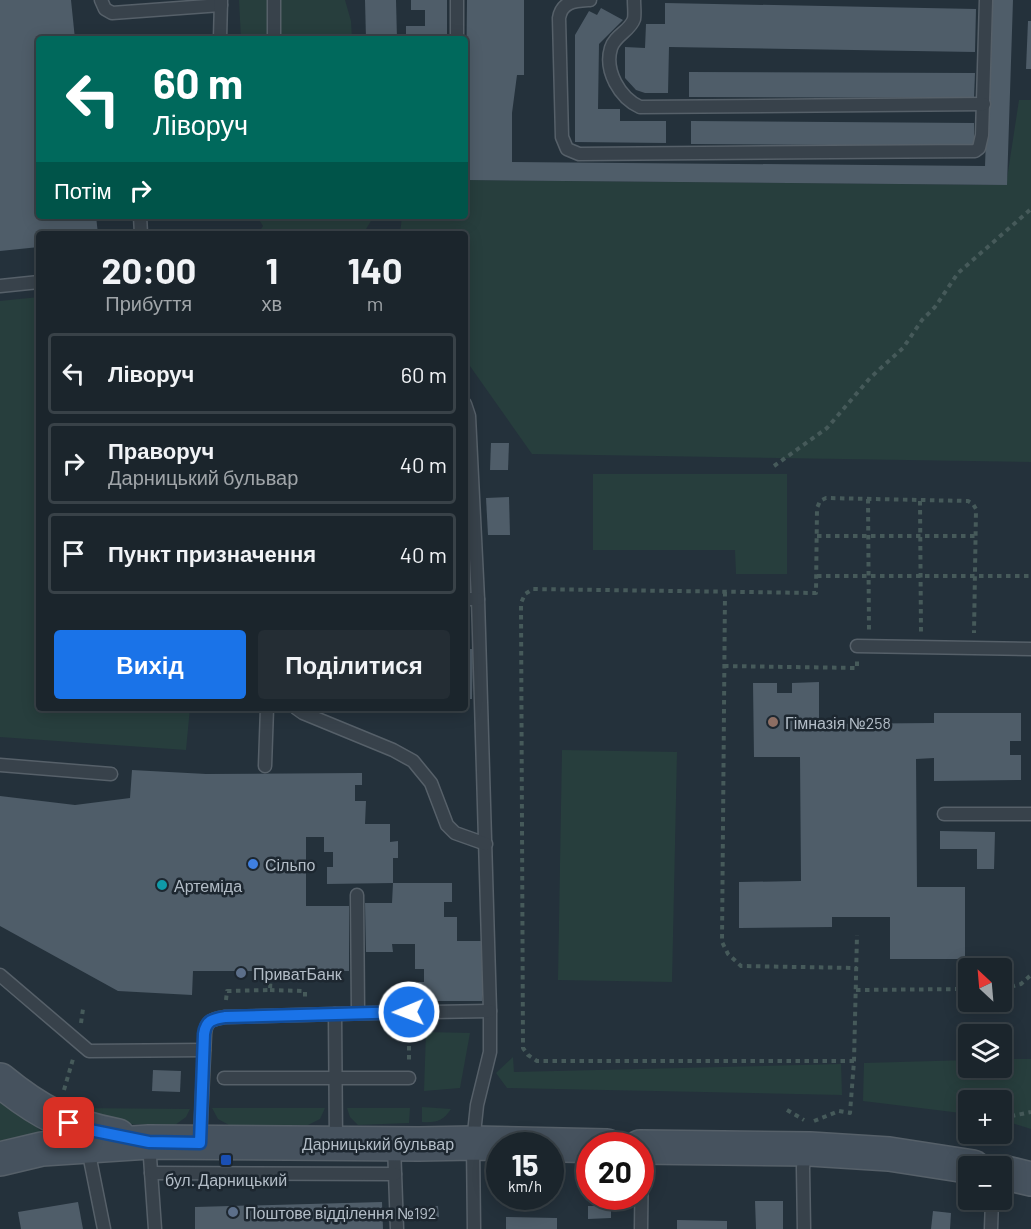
<!DOCTYPE html>
<html lang="uk">
<head>
<meta charset="utf-8">
<style>
  :root { --surface:#1b252c; --page:#242d34; --text:#f1f3f6; --muted:#a0a5a9; --line:#394248; --accent:#1a73e8 }
  body { margin:0; font-family:Barlow,sans-serif; background:var(--page); color:var(--text); height:100vh; display:flex; flex-direction:column; font-size:22px; white-space:nowrap }
  * { box-sizing:border-box; margin:0 }
  p { font-size:20px; color:var(--muted) }
  .icon { flex:none; width:33px; height:33px; fill:none; stroke:currentColor; stroke-width:2; stroke-linecap:round; stroke-linejoin:round }
  .map { position:relative; flex:1; overflow:hidden }
  .drawer { position:absolute; left:36px; top:231px; width:432px; height:480px; display:flex; flex-direction:column; background:var(--surface); border-radius:6px; box-shadow:0 3px 15px #0003,0 0 0 2px var(--line) }
  .drawer>* { flex:none }
  .banner { position:absolute; left:36px; top:36px; width:432px; height:183px; border-radius:6px; box-shadow:0 3px 15px #0003,0 0 0 2px var(--line); background:#00695c; color:#fff; overflow:hidden }
  .needle { width:39px; rotate:334deg }
  .controls { position:absolute; left:958px; top:958px; display:grid; gap:12px }
  .controls a { display:grid; place-items:center; width:54px; height:54px; border-radius:6px; background:var(--surface); box-shadow:0 3px 15px #0003,0 0 0 2px var(--line); font-size:30px }
  .speed { position:absolute; left:486px; top:1132px; display:flex; gap:12px; font-size:30px; font-weight:700; text-align:center }
  .speed>* { display:grid; place-content:center; width:78px; height:78px; border-radius:50%; background:var(--surface); box-shadow:0 3px 15px #0003,0 0 0 2px var(--line); line-height:1 }
  .speed small { font-size:15px; font-weight:400 }
  .speed .limit { border:9px solid #d22; background:#fff; color:#111 }
  .pin { position:absolute; display:grid; place-items:center; width:51px; height:51px; color:#fff; margin:-26px; border-radius:12px; box-shadow:0 3px 9px #0006 }
  .me { position:absolute; width:66px; margin:-33px; rotate:269deg; stroke-linejoin:round; filter:drop-shadow(0 0 4px #0008) }
  .turn { display:flex; align-items:center; gap:21px; height:126px; padding:0 18px; font-size:27px }
  .turn .icon { width:78px; height:78px; stroke-width:2.5 }
  .turn b { display:block; font-size:42px; line-height:51px }
  .then { display:flex; align-items:center; height:57px; padding:0 18px; background:#0003; gap:12px; font-size:22px }
  .eta { display:flex; justify-content:space-evenly; align-items:center; height:102px; text-align:center }
  .eta b { font-size:36px; font-weight:700; line-height:42px }
  .action { display:flex; gap:12px; margin-top:auto; padding:12px 18px }
  .action a { flex:1; height:69px; border-radius:6px; background:var(--accent); color:#fff; font-size:24px; font-weight:700; line-height:69px; text-align:center }
  .action a+a { background:var(--page); color:var(--text) }
  ul { padding:0; list-style:none }
  li { display:flex; align-items:center; gap:18px; height:81px; margin:0 12px 9px; padding:0 6px; border:3px solid var(--line); border-radius:6px }
  li div { flex:1 }
  li b { display:block; font-size:22px }
  li em { font-style:normal }
  .map>svg:first-child { display:block }
  .green { fill:#273e3d }
  .building { fill:#4f5d69 }
  .lines { fill:none; stroke-linecap:round; stroke-linejoin:round }
  .lane-casing { stroke:#566069; stroke-width:15 }
  .secondary-casing { stroke:#566069; stroke-width:36 }
  .path { stroke:#465a5a; stroke-width:4; stroke-dasharray:4.5 4.5; stroke-linecap:butt }
  .lane { stroke:#38424b; stroke-width:12 }
  .secondary { stroke:#46525e; stroke-width:33 }
  .route-casing { stroke:#114b97; stroke-width:15 }
  .route { stroke:#1a73e8; stroke-width:10 }
  .education-dot { fill:#8d6e63; stroke:#1d2730; stroke-width:2 }
  .shop-dot { fill:#3f7fe0; stroke:#1d2730; stroke-width:2 }
  .culture-dot { fill:#0f9aa8; stroke:#1d2730; stroke-width:2 }
  .service-dot { fill:#5c6f8a; stroke:#1d2730; stroke-width:2 }
  .transit-dot { fill:#1a4fb4; stroke:#1d2730; stroke-width:2 }
  .labels { text-anchor:middle; dominant-baseline:central; stroke-width:5; stroke-linejoin:round; paint-order:stroke }
  .poi-label { font-size:16px; fill:#b3bdc7; stroke:#1d2730; text-anchor:start }
  .street-label { font-size:16px; fill:#b3bdc7; stroke:#1d2730 }
</style>
</head>
<body>
<div class="map">
<svg width="1031" height="1229" viewBox="0 0 1031 1229">
  <rect width="100%" height="100%" fill="#24313b"/>
  <g class="green">
    <path d="M239 0H345L351 21 352 39H241Z"/>
    <path d="M1019 100H1031V462L532 454 465 359V234H400L402 216H465V180L1006 185Z"/>
    <path d="M257 216H374L363 234H258L263 226Z"/>
    <path d="M39 297V708H190L186 750 0 737V301Z"/>
    <path d="M593 474H787V574H736L735 550H593Z"/>
    <path d="M562 750 677 752 672 982 558 980Z"/>
    <path d="M426 1032 470 1033 460 1088 424 1091Z"/>
    <path d="M513 1057 514 1072 841 1064 842 1095 507 1088 496 1073Z"/>
    <path d="M1002 1059H1031V1129L1002 1120V1101H969V1114L863 1101 864 1063 969 1060V1068H1002Z"/>
    <path d="M0 1096 40 1130V1133L9 1140 0 1145Z"/>
    <path d="M422 1107 451 1109C443 1121 436 1123 422 1122Z"/>
    <path d="M76 1108 190 1109 186 1117 175 1125 107 1124Z"/>
    <path d="M212 1108H325L320 1119 308 1125H229L218 1119Z"/>
    <path d="M347 1108H410L409 1123 358 1125 350 1117Z"/>
  </g>
  <g class="building">
    <path d="M0 0H71L75 39H39V216H96L98 234H39V247L0 251Z"/>
    <path d="M365 0H396L397 39H366Z"/>
    <path d="M411 0H447V39H406V26H425V10H411Z"/>
    <path d="M467 0H524V75H517L512 113V162L985 166 991 0H1013L1007 185 465 180Z"/>
    <path d="M665 3 976 9 975 52 669 47 668 93H645L636 90 625 78V47L645 48 646 24H665Z"/>
    <path d="M601 8 623 20 599 44 598 109H620V121H666V143L575 142V35L589 11 597 15Z"/>
    <path d="M1028 21H1031V69H1026Z"/>
    <path d="M689 72 975 73 974 98 689 97Z"/>
    <path d="M691 121 974 123V146L691 144Z"/>
    <path d="M491 443H509L508 470H490Z"/>
    <path d="M509 497 510 535H488L486 498Z"/>
    <path d="M465 649H473L472 699H465Z"/>
    <path d="M819 682V724L934 723V713H1021V741H1010V755H1021V780L934 781V758L916 759 917 887H965V959H890V917H832V927L739 928V882L801 881 800 757H754L753 683H777V693H792V683Z"/>
    <path d="M132 770 206 774 362 773V785H355V801H366L365 824H390V842L398 841V858H393V883L327 884V867H333V852H324V837H306V906H349V971H193L192 995 118 991 0 926V796L75 805 130 798Z"/>
    <path d="M940 831 995 832 994 869H977V849H940Z"/>
    <path d="M393 883H452V902H444V917H457V941H487V973H482V1001H417V982H424V969H415V944H392L393 952H366L365 903H392Z"/>
    <path d="M153 1070 181 1071 180 1092 152 1091Z"/>
    <path d="M755 1201H783V1229H756Z"/>
    <path d="M78 1202 83 1229H21L18 1212Z"/>
    <path d="M382 1202 383 1229H195V1207Z"/>
    <path d="M438 1206 439 1217 421 1219 420 1208Z"/>
    <path d="M588 1206H611V1218L588 1219Z"/>
    <path d="M933 1211 951 1213 950 1229H931Z"/>
    <path d="M506 1217 557 1218V1229H506Z"/>
    <path d="M677 1220 727 1221V1229H677Z"/>
  </g>
  <g class="lines">
    <defs>
      <g id="lane">
        <path d="M101 0 105 9 112 13 221 5"/>
        <path d="M274 0V39"/>
        <path d="M590 0C575 1 562 1 559 18L562 137 567 149 579 154 975 151 979 148 982 135 986 0"/>
        <path d="M634 0C634 6 635 14 634 19 630 31 615 35 611 48 604 71 620 98 640 107L984 104"/>
        <path d="M220 39 221 0"/>
        <path d="M457 39V0"/>
        <path d="M140 216 141 234"/>
        <path d="M0 286 39 282"/>
        <path d="M465 404 469 416 478 599 490 1011V1052L477 1105 473 1143 474 1229"/>
        <path d="M465 599H478"/>
        <path d="M857 646 1031 649"/>
        <path d="M296 708 303 713 393 750 413 761 431 783 447 825 455 833 486 844"/>
        <path d="M0 765 111 774"/>
        <path d="M265 766 267 708"/>
        <path d="M944 814H1031"/>
        <path d="M357 895 358 1013"/>
        <path d="M0 975 89 1051 204 1050"/>
        <path d="M432 1012 490 1011"/>
        <path d="M335 1014 336 1142"/>
        <path d="M224 1078H409"/>
        <path d="M200 1141 205 1034C206 1020 213 1019 225 1017L409 1012"/>
        <path d="M149 1143 155 1229"/>
        <path d="M394 1145 397 1229"/>
        <path d="M88 1149 104 1229"/>
        <path d="M151 1173 395 1174"/>
        <path d="M641 1229 642 1148"/>
        <path d="M804 1229 803 1168 805 1151"/>
        <path d="M991 1229 992 1200"/>
      </g>
      <g id="secondary">
        <path d="M0 1080C40 1113 67 1126 118 1136"/>
        <path d="M640 1147 810 1149 889 1154 973 1167"/>
        <path d="M0 1159 42 1149 149 1142 419 1144 473 1143 607 1146"/>
        <path d="M1002 1172 1031 1179"/>
      </g>
    </defs>
    <use href="#lane" class="lane-casing"/>
    <use href="#secondary" class="secondary-casing"/>
    <g class="path">
      <path d="M774 466 827 428 870 378 903 348 922 320 935 307 958 273 1031 209"/>
      <path d="M868 499 869 631"/>
      <path d="M920 501 921 632"/>
      <path d="M817 536H976"/>
      <path d="M817 576H1031"/>
      <path d="M725 592 722 942 728 954 741 966 857 968"/>
      <path d="M724 666 857 668V661"/>
      <path d="M1002 989 1021 984 1031 975"/>
      <path d="M270 990 305 991V1000"/>
      <path d="M856 990 969 989"/>
      <path d="M226 1000 227 991 270 990 271 971"/>
      <path d="M81 1023 83 1009"/>
      <path d="M409 1028V1062"/>
      <path d="M854 1061H537L528 1055 523 1048 521 603 525 594 533 589 816 593 817 508 820 501 826 498 968 501 973 504 976 509 974 633"/>
      <path d="M64 1090 73 1059"/>
      <path d="M787 1110 804 1120"/>
      <path d="M1002 1118 1031 1112"/>
      <path d="M814 1121 839 1111 850 1113 854 1061 857 935"/>
    </g>
    <use href="#lane" class="lane"/>
    <use href="#secondary" class="secondary"/>
  </g>
  <g class="lines">
    <defs>
      <path id="route" d="M69 1123 85 1129 149 1142 200 1143 204 1034C206 1020 213 1019 225 1017L409 1012"/>
    </defs>
    <use href="#route" class="route-casing"/>
    <use href="#route" class="route"/>
  </g>
  <circle class="education-dot" cx="773" cy="722" r="6"/>
  <circle class="shop-dot" cx="253" cy="864" r="6"/>
  <circle class="culture-dot" cx="162" cy="885" r="6"/>
  <g class="service-dot">
    <circle cx="241" cy="973" r="6"/>
    <circle cx="233" cy="1212" r="6"/>
  </g>
  <rect class="transit-dot" x="220" y="1154" width="12" height="12" rx="3"/>
  <g class="labels">
    <g class="poi-label">
      <text x="785" y="722">Гімназія №258</text>
      <text x="265" y="864">Сільпо</text>
      <text x="174" y="885">Артеміда</text>
      <text x="253" y="973">ПриватБанк</text>
      <text x="226" y="1179" text-anchor="middle">бул. Дарницький</text>
      <text x="245" y="1212">Поштове відділення №192</text>
    </g>
    <g class="street-label">
      <text x="378" y="1143">Дарницький бульвар</text>
    </g>
  </g>
</svg>
<div class="controls">
<a><svg class="needle" viewBox="-14 -14 28 28"><path d="M0-13l5 13h-10z" fill="#e53935"/><path d="M0 13l5-13h-10z" fill="#a0a5a9"/></svg></a>
<a><svg class="icon" aria-label="layers" viewBox="0 0 24 24"><path d="M12 4l9 5-9 5-9-5zM3 14l9 5 9-5"/></svg></a>
<a>+</a>
<a>−</a>
</div>
<div class="speed"><div>15<small>km/h</small></div><div class="limit">20</div></div>
<div class="pin" style="left:69px;top:1123px;background:#d93025"><svg class="icon" aria-label="arrive" viewBox="0 0 24 24"><path d="M6 21V4h12l-3 4 3 4H6"/></svg></div>
<svg class="me" style="left:409px;top:1012px" viewBox="-20 -20 40 40"><circle r="17" fill="#1a73e8" stroke="#fff" stroke-width="3"/><path d="M0-11L8 9 0 5-8 9z" fill="#fff"/></svg>
<div class="banner">
<div class="turn"><svg class="icon" aria-label="left" viewBox="0 0 24 24"><path d="M17 20v-9H6M10 6l-5 5 5 5"/></svg><div><b>60 m</b>Ліворуч</div></div>
<div class="then">Потім<svg class="icon" aria-label="right" viewBox="0 0 24 24"><path d="M7 20v-9h11M14 6l5 5-5 5"/></svg></div>
</div>
<section class="drawer">
<div class="eta">
<div><b>20:00</b><p>Прибуття</p></div>
<div><b>1</b><p>хв</p></div>
<div><b>140</b><p>m</p></div>
</div>
<ul>
<li><svg class="icon" aria-label="left" viewBox="0 0 24 24"><path d="M17 20v-9H6M10 6l-5 5 5 5"/></svg><div><b>Ліворуч</b></div><em>60 m</em></li>
<li><svg class="icon" aria-label="right" viewBox="0 0 24 24"><path d="M7 20v-9h11M14 6l5 5-5 5"/></svg><div><b>Праворуч</b><p>Дарницький бульвар</p></div><em>40 m</em></li>
<li><svg class="icon" aria-label="arrive" viewBox="0 0 24 24"><path d="M6 21V4h12l-3 4 3 4H6"/></svg><div><b>Пункт призначення</b></div><em>40 m</em></li>
</ul>
<div class="action"><a>Вихід</a><a>Поділитися</a></div>
</section>
</div>
</body>
</html>
